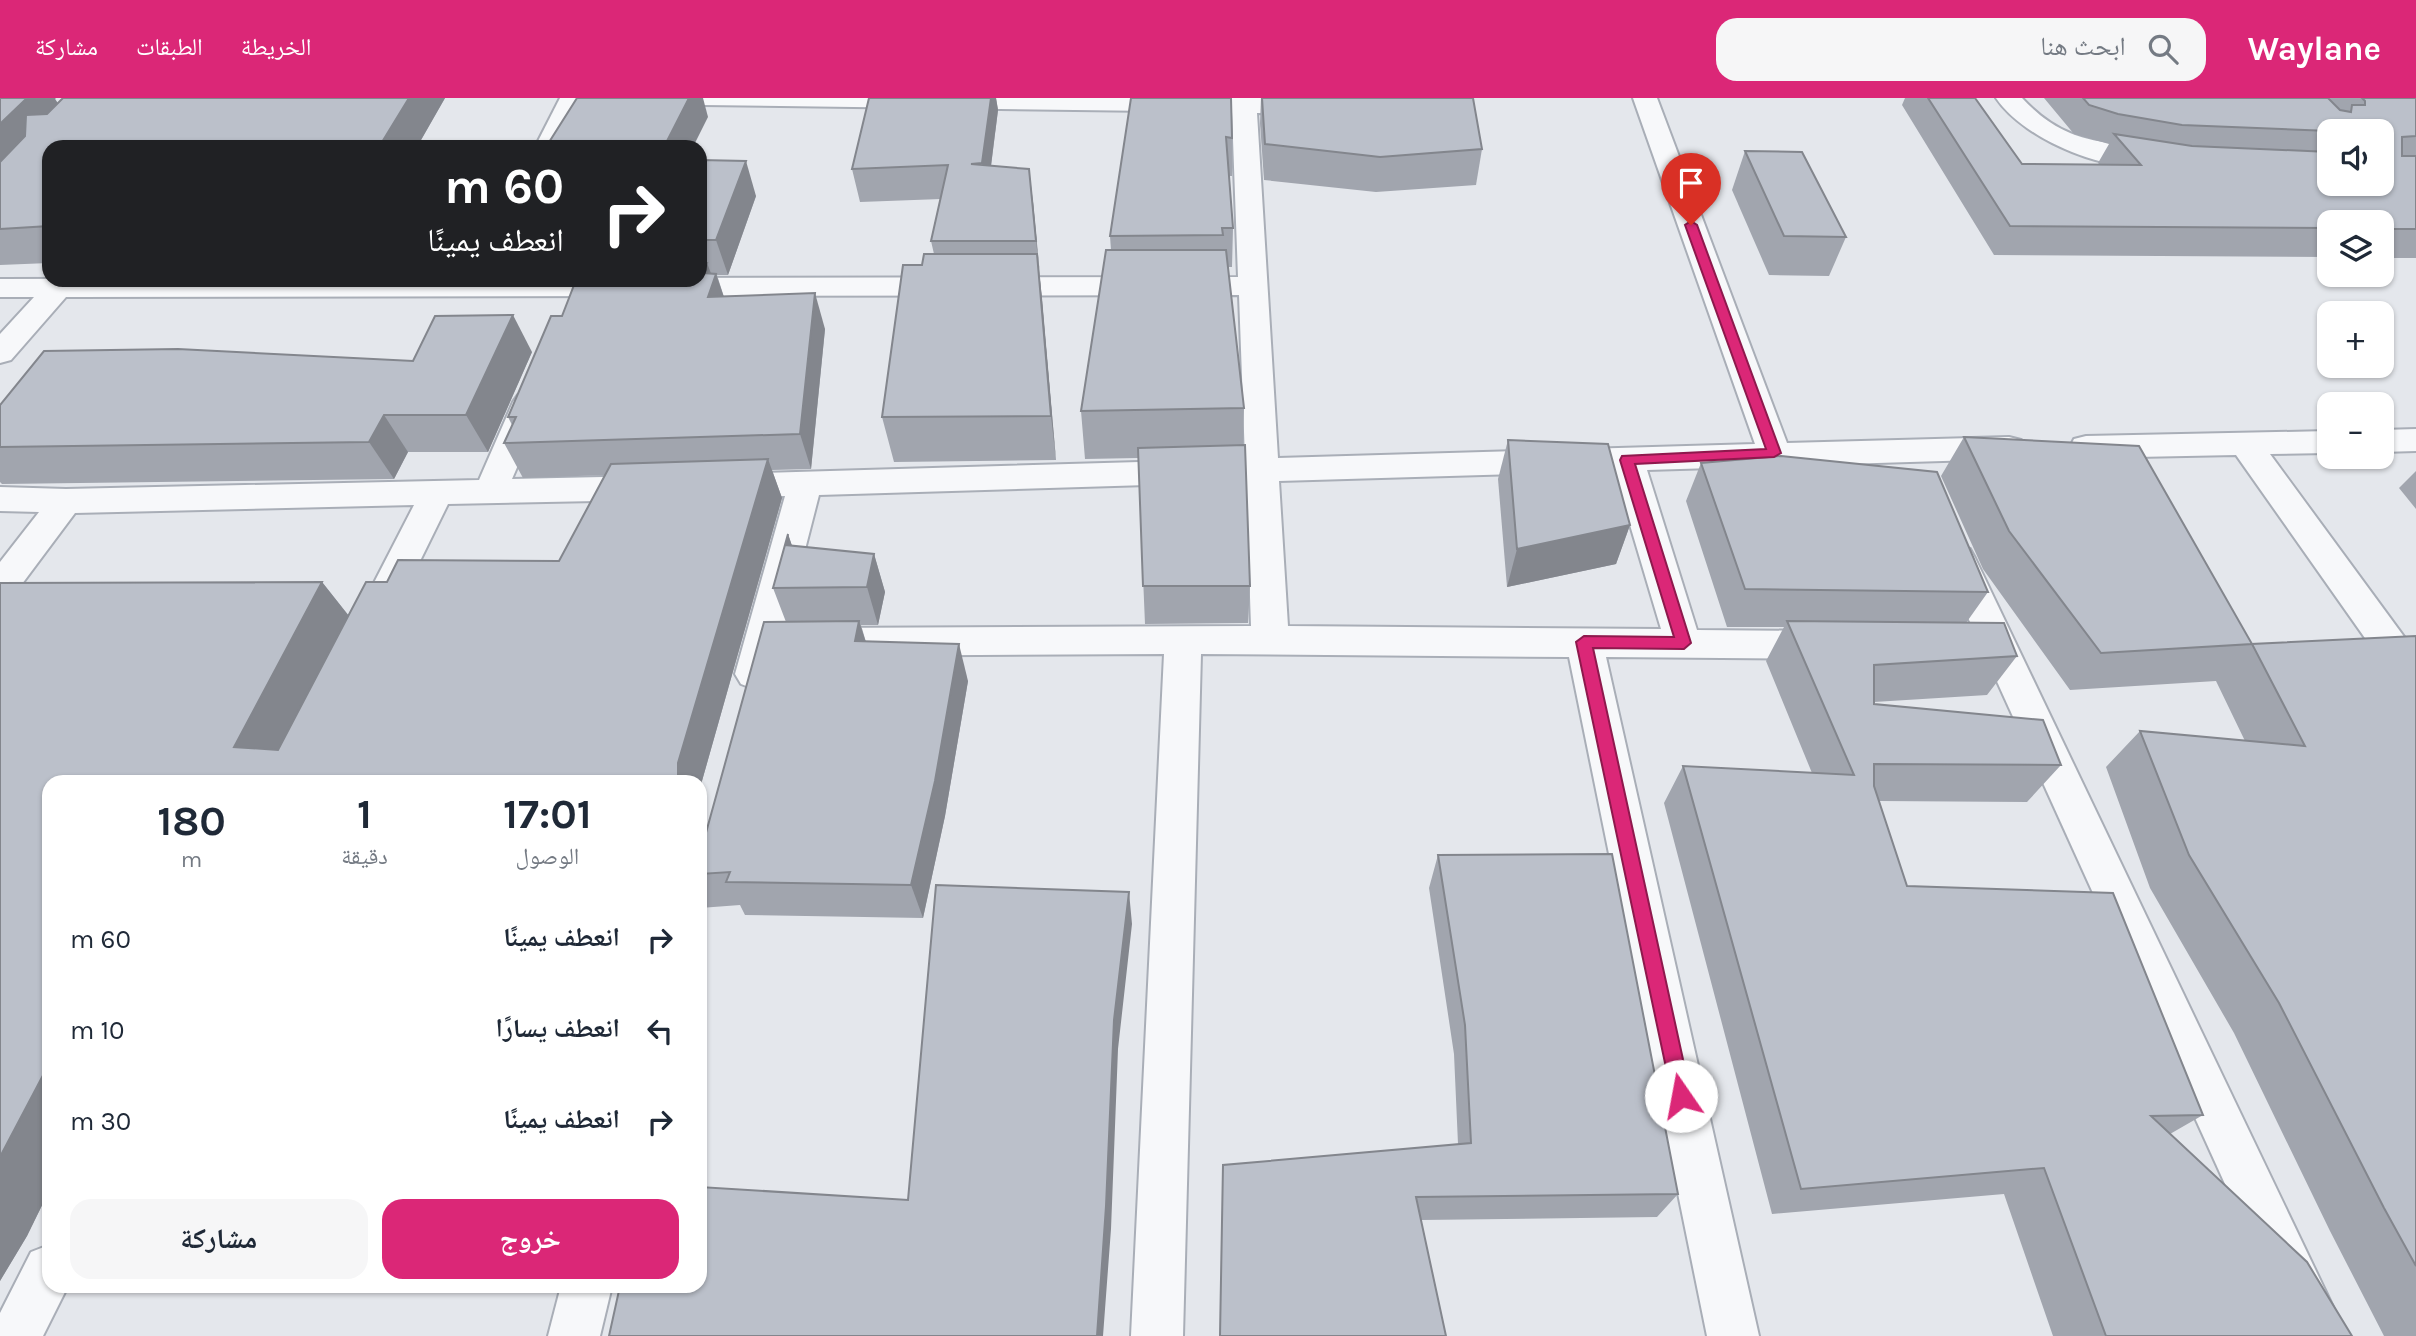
<!DOCTYPE html>
<html lang="ar">
<head>
<meta charset="utf-8">
<style>
  :root { --surface:#fff; --page:#f6f6f7; --text:#1f2937; --muted:#747a83; --accent:#db2777 }
  body { margin:0; font-family:Karla,"Noto Naskh Arabic",sans-serif; background:var(--page); color:var(--text); direction:rtl; height:100vh; display:flex; flex-direction:column; font-size:26px; white-space:nowrap }
  * { box-sizing:border-box; margin:0 }
  p { font-size:23px; color:var(--muted) }
  .icon { flex:none; width:38px; height:38px; fill:none; stroke:currentColor; stroke-width:2; stroke-linecap:round; stroke-linejoin:round }
  .map { position:relative; flex:1; overflow:hidden; direction:ltr }
  .details { position:absolute; left:42px; top:677px; width:665px; height:518px; display:flex; flex-direction:column; background:var(--surface); border-radius:21px; box-shadow:0 2px 5px #0004; direction:rtl }
  .details>* { flex:none }
  .guide { position:absolute; left:42px; top:42px; width:665px; height:147px; border-radius:21px; box-shadow:0 2px 5px #0004; direction:rtl; background:#202124; color:#fff; overflow:hidden }
  .fabs { position:absolute; left:2317px; top:21px; display:grid; gap:14px }
  .fabs a { display:grid; place-items:center; width:77px; height:77px; border-radius:14px; background:var(--surface); box-shadow:0 2px 5px #0004; font-size:35px }
  .pin { position:absolute; display:grid; place-items:center; width:60px; height:60px; color:#fff; margin:-72px -30px; border-radius:50% 50% 50% 0; rotate:-45deg; box-shadow:0 0 7px #0007 }
  .pin .icon { rotate:45deg }
  .me { position:absolute; width:77px; margin:-38px; rotate:348deg; stroke-linejoin:round; filter:drop-shadow(0 0 5px #0008) }
  .turn { display:flex; align-items:center; gap:24px; height:147px; padding:0 28px; font-size:32px }
  .turn .icon { width:91px; height:91px; stroke-width:2.5 }
  .turn b { display:block; font-size:49px; line-height:60px }
  .eta { display:flex; justify-content:space-evenly; align-items:center; height:119px; text-align:center }
  .eta b { font-size:42px; font-weight:700; line-height:49px }
  .button { display:flex; gap:14px; margin-top:auto; padding:14px 28px }
  .button a { flex:1; height:80px; border-radius:21px; background:var(--accent); color:#fff; font-size:28px; font-weight:700; line-height:80px; text-align:center }
  .button a+a { background:var(--page); color:var(--text) }
  ul { padding:0; list-style:none }
  li { display:flex; align-items:center; gap:21px; height:91px; padding:0 28px }
  li div { flex:1 }
  li b { display:block; font-size:26px }
  li em { font-style:normal }
  header { display:flex; align-items:center; gap:42px; box-sizing:border-box; height:98px; padding:0 35px; background:var(--accent); color:#fff }
  header strong { font-size:33px }
  nav { display:flex; gap:38px; margin-inline-start:auto; font-size:24px }
  .search { width:490px; height:63px; background:var(--page); display:flex; align-items:center; gap:18px; box-sizing:border-box; padding:0 24px; border-radius:21px; color:var(--muted); font-size:26px }
  .map>svg:first-child { display:block }
  .lines { fill:none; stroke-linecap:round; stroke-linejoin:round }
  .minor-casing { stroke:#a9aeb7; stroke-width:4 }
  .minor { fill:#f7f8fa; fill-rule:evenodd }
  .wall { fill:#a1a5ae; fill-rule:evenodd }
  .shaded-wall { fill:#83868d }
  .building { fill:#bbc0ca; stroke:#83868d; stroke-width:2 }
  .route { fill:#db2777; stroke:#8e194d; stroke-width:2 }
</style>
</head>
<body>
<header>
<strong>Waylane</strong>
<div class="search"><svg class="icon" aria-label="search" viewBox="0 0 24 24"><circle cx="10" cy="10" r="6"/><path d="M15 15l6 6"/></svg>ابحث هنا</div>
<nav><a>الخريطة</a><a>الطبقات</a><a>مشاركة</a></nav>
</header>
<div class="map">
<svg width="2416" height="1238" viewBox="0 0 2416 1238">
  <rect width="100%" height="100%" fill="#e4e7ec"/>
  <g class="lines">
    <defs>
      <g id="minor">
        <path d="M560 0H584L561 49H535Z"/>
        <path d="M691 0H1275L1322 3 1326 8 1322 13 1313 16 1257 15 1278 360 1755 346 1633 0H1657L1787 345 2009 339 2021 342 2025 350 2021 358 2009 361 1647 372 1697 532 1827 533 1840 537 1845 547 1840 557 1827 561 1606 559 1759 1238H1707L1569 559 1201 556 1183 1238H1131L1164 556 816 558 803 554 798 544 803 534 816 530 1251 528 1246 384 819 397 773 576 767 586 754 591 741 586 735 576 785 398 725 400 713 396 708 388 713 380 725 376 1245 361 1239 197 66 199 11 262 0 265V236L34 199H0V181L1238 179 1232 14 703 7 694 5ZM1614 373 1661 531 1288 528 1279 383Z"/>
        <path d="M1996 0H2022C2070 51 2105 40 2165 55L2169 61 2165 67C2114 79 2025 43 1996 0Z"/>
        <path d="M529 294 540 297 545 304 512 381 648 378 660 382 665 390 660 398 648 402 448 406 392 520 379 524 366 520 361 510 414 407 75 415 13 498 0 502V464L39 414 0 413V389L66 391 479 382 513 304 518 297Z"/>
        <path d="M2416 331V353L2382 354V332Z"/>
        <path d="M2329 333V355L2270 356 2416 555V599L2403 594 2236 357 2086 360 2074 357 2070 349 2074 341 2086 338Z"/>
        <path d="M1958 447 1970 451 1975 460 2347 1238H2294L1941 460 1946 451Z"/>
        <path d="M49 1147V1188H68L43 1238H0V1215L31 1154Z"/>
        <path d="M561 1188H612L600 1238H548Z"/>
      </g>
    </defs>
    <use href="#minor" class="minor-casing"/>
    <use href="#minor" class="minor"/>
  </g>
  <g class="wall">
    <path d="M0 0 55 1 58 5 63 0H445L417 49H49V165L0 167Z"/>
    <path d="M869 0H996L998 12 991 68 1033 104 1056 362 894 364 882 319 922 167 934 156 931 143 941 101 860 104 852 71Z"/>
    <path d="M1131 0 1232 40V78H1229L1233 130 1232 169H1228L1244 310 1243 347 1250 488 1248 525 1145 526 1138 360 1085 361 1081 313 1111 152 1110 138Z"/>
    <path d="M1261 0H1473L1482 51 1476 87 1376 94 1264 82 1260 25Z"/>
    <path d="M1905 0H1975L2022 66H2099L2098 65 2109 46 2074 36 2044 0H2416V160H2382V124H2329V159L1994 157 1902 7ZM2329 33H2382L2329 86Z"/>
    <path d="M1745 53 1846 139 1829 178 1769 177 1732 92Z"/>
    <path d="M700 62 756 98 728 177H717L724 199 825 231 811 371 772 372 782 400 700 690V684H49V1093L27 1138 0 1183V485L322 484 349 518 387 484 559 463 605 377 523 380 504 345 512 327 508 319 562 218 700 182Z"/>
    <path d="M532 254 488 354H408L394 381 2 386 0 384V307L413 263Z"/>
    <path d="M1964 339 2252 546 2416 538V1238H2384L2330 1133 2234 935 2150 790 2106 669 2140 633 2245 643 2216 583 2070 592 1983 471 1941 378Z"/>
    <path d="M1508 342 1630 427 1616 466 1507 489 1498 381Z"/>
    <path d="M1701 365 1988 494 1966 525 2017 558 1987 597 1874 604V606L2061 667 2027 704 1879 703 1907 788 2203 1017 2170 1036 2352 1238H2053L2004 1096 1772 1116 1664 705 1683 668 1812 675 1766 563 1784 529H1727L1686 403Z"/>
    <path d="M2416 373V411L2399 390Z"/>
    <path d="M788 436 792 448 874 456 885 494 878 527H861L866 544 968 583 945 718 923 820 745 817 740 807 700 810V750L704 742 786 524 773 490Z"/>
    <path d="M1438 757 1678 1096 1657 1119 1421 1122 1220 1238 1458 1046 1454 956 1429 790Z"/>
  </g>
  <g class="shaded-wall">
    <path d="M13 0H56L55 1 58 6 0 87V26Z"/>
    <path d="M409 0H445L417 49H379Z"/>
    <path d="M689 0H703L708 19 693 49H664Z"/>
    <path d="M991 0H996L998 12 987 99 982 65Z"/>
    <path d="M746 63 756 98 728 177 716 142Z"/>
    <path d="M1029 71 1033 104 1040 177 1036 143Z"/>
    <path d="M1037 156 1042 200 1056 362 1051 318Z"/>
    <path d="M707 165 714 183 716 176 728 211 708 199 704 175Z"/>
    <path d="M815 195 825 231 811 371 800 336Z"/>
    <path d="M513 217 532 254 488 354 466 317Z"/>
    <path d="M384 317 408 354 394 381 369 344Z"/>
    <path d="M768 361 782 400 700 690V684H678V665Z"/>
    <path d="M1630 427 1616 466 1507 489 1517 451Z"/>
    <path d="M788 436 801 474 786 447Z"/>
    <path d="M874 456 885 494 878 527 867 489Z"/>
    <path d="M322 484 352 522 270 684 234 649Z"/>
    <path d="M859 523 871 560 855 543Z"/>
    <path d="M959 546 968 583 945 718 923 820 911 787Z"/>
    <path d="M1129 794 1132 826 1118 951 1111 1131 1103 1238H1097L1114 922Z"/>
    <path d="M49 966V1093L27 1138 0 1183V1059Z"/>
  </g>
  <g class="building">
    <path d="M0 0H27L0 26Z"/>
    <path d="M63 0H409L379 49H49V128L0 131V64L25 38 26 17 47 16Z"/>
    <path d="M577 0H689L664 49H546Z"/>
    <path d="M869 0H991L982 65 971 66 1029 71 1036 143H931L948 67 852 71Z"/>
    <path d="M1131 0H1231L1232 40 1226 39 1233 130H1222L1223 137 1110 138Z"/>
    <path d="M1262 0H1473L1482 51 1380 59 1265 46Z"/>
    <path d="M1928 0H1975L2022 66 2141 67 2114 36 2192 48 2329 54V86H2382V33H2330L2182 27 2118 16 2089 7 2083 0H2328L2340 12 2351 14 2352 7H2365V3L2362 0H2416V38L2402 39V58H2416V131H2382V124H2329V130L2010 128Z"/>
    <path d="M1745 53 1802 54 1846 139 1784 138Z"/>
    <path d="M700 62 746 63 716 142H700Z"/>
    <path d="M1106 152H1226L1244 310 1081 313Z"/>
    <path d="M924 156H1037L1051 318 882 319 903 167H922Z"/>
    <path d="M700 165H707L704 175 716 176 708 199 815 195 800 336 504 345 516 319H508L551 218H562L576 182H700Z"/>
    <path d="M513 217 466 317H384L369 344 0 349V307L44 253 178 251 413 263 435 218Z"/>
    <path d="M1964 339 2139 348 2252 546 2101 555 2009 433Z"/>
    <path d="M1508 342 1608 346 1630 427 1517 451Z"/>
    <path d="M1245 347 1250 488H1143L1138 350Z"/>
    <path d="M1781 358 1937 374 1988 494 1745 491 1701 365Z"/>
    <path d="M768 361 678 665V684H49V966L0 1059V485L322 484 234 649 278 652 366 484H387L398 462 559 463 611 366Z"/>
    <path d="M788 436 786 447 874 456 867 489 773 490Z"/>
    <path d="M859 523 855 543 959 546 935 683 911 787 726 784 730 774 700 776V750L704 742 764 524Z"/>
    <path d="M1787 523 2004 525 2017 558 1874 567V606L2043 622 2061 667 1874 666V688L1907 788 2113 795 2203 1017 2151 1018 2307 1164 2352 1238H2106L2044 1070 1801 1091 1683 668 1854 677Z"/>
    <path d="M2416 538V1168L2384 1110 2279 905 2189 757 2140 633 2305 648 2252 546Z"/>
    <path d="M1612 756 1678 1096 1416 1099 1446 1238H1220L1223 1067 1471 1045 1465 927 1438 757Z"/>
    <path d="M936 787 1129 794 1114 922 1106 1108 1097 1238H609L620 1188H700V1089L908 1102Z"/>
  </g>
  <path class="route" d="M1691 123 1697 127 1781 355 1774 359 1635 366 1691 545 1684 551 1593 550 1691 998 1688 1005 1681 1007 1674 1005 1672 998 1576 544 1584 538 1674 539 1620 362 1622 358 1766 351 1685 127Z"/>
</svg>
<div class="fabs">
<a><svg class="icon" aria-label="sound" viewBox="0 0 24 24"><path d="M4 9h4l5-4v14l-5-4H4zM17 9q2 3 0 6"/></svg></a>
<a><svg class="icon" aria-label="layers" viewBox="0 0 24 24"><path d="M12 4l9 5-9 5-9-5zM3 14l9 5 9-5"/></svg></a>
<a>+</a>
<a>−</a>
</div>
<div class="pin" style="left:1691px;top:127px;background:#d93025"><svg class="icon" aria-label="arrive" viewBox="0 0 24 24"><path d="M6 21V4h12l-3 4 3 4H6"/></svg></div>
<svg class="me" style="left:1681px;top:998px" viewBox="-20 -20 40 40"><circle r="19" fill="#fff"/><path d="M0-13L10 11 0 6-10 11z" fill="#db2777"/></svg>
<div class="guide">
<div class="turn"><svg class="icon" aria-label="right" viewBox="0 0 24 24"><path d="M7 20v-9h11M14 6l5 5-5 5"/></svg><div><b>60 m</b>انعطف يمينًا</div></div>
</div>
<section class="details">
<div class="eta">
<div><b>17:01</b><p>الوصول</p></div>
<div><b>1</b><p>دقيقة</p></div>
<div><b>180</b><p>m</p></div>
</div>
<ul>
<li><svg class="icon" aria-label="right" viewBox="0 0 24 24"><path d="M7 20v-9h11M14 6l5 5-5 5"/></svg><div><b>انعطف يمينًا</b></div><em>60 m</em></li>
<li><svg class="icon" aria-label="left" viewBox="0 0 24 24"><path d="M17 20v-9H6M10 6l-5 5 5 5"/></svg><div><b>انعطف يسارًا</b></div><em>10 m</em></li>
<li><svg class="icon" aria-label="right" viewBox="0 0 24 24"><path d="M7 20v-9h11M14 6l5 5-5 5"/></svg><div><b>انعطف يمينًا</b></div><em>30 m</em></li>
</ul>
<div class="button"><a>خروج</a><a>مشاركة</a></div>
</section>
</div>
</body>
</html>
